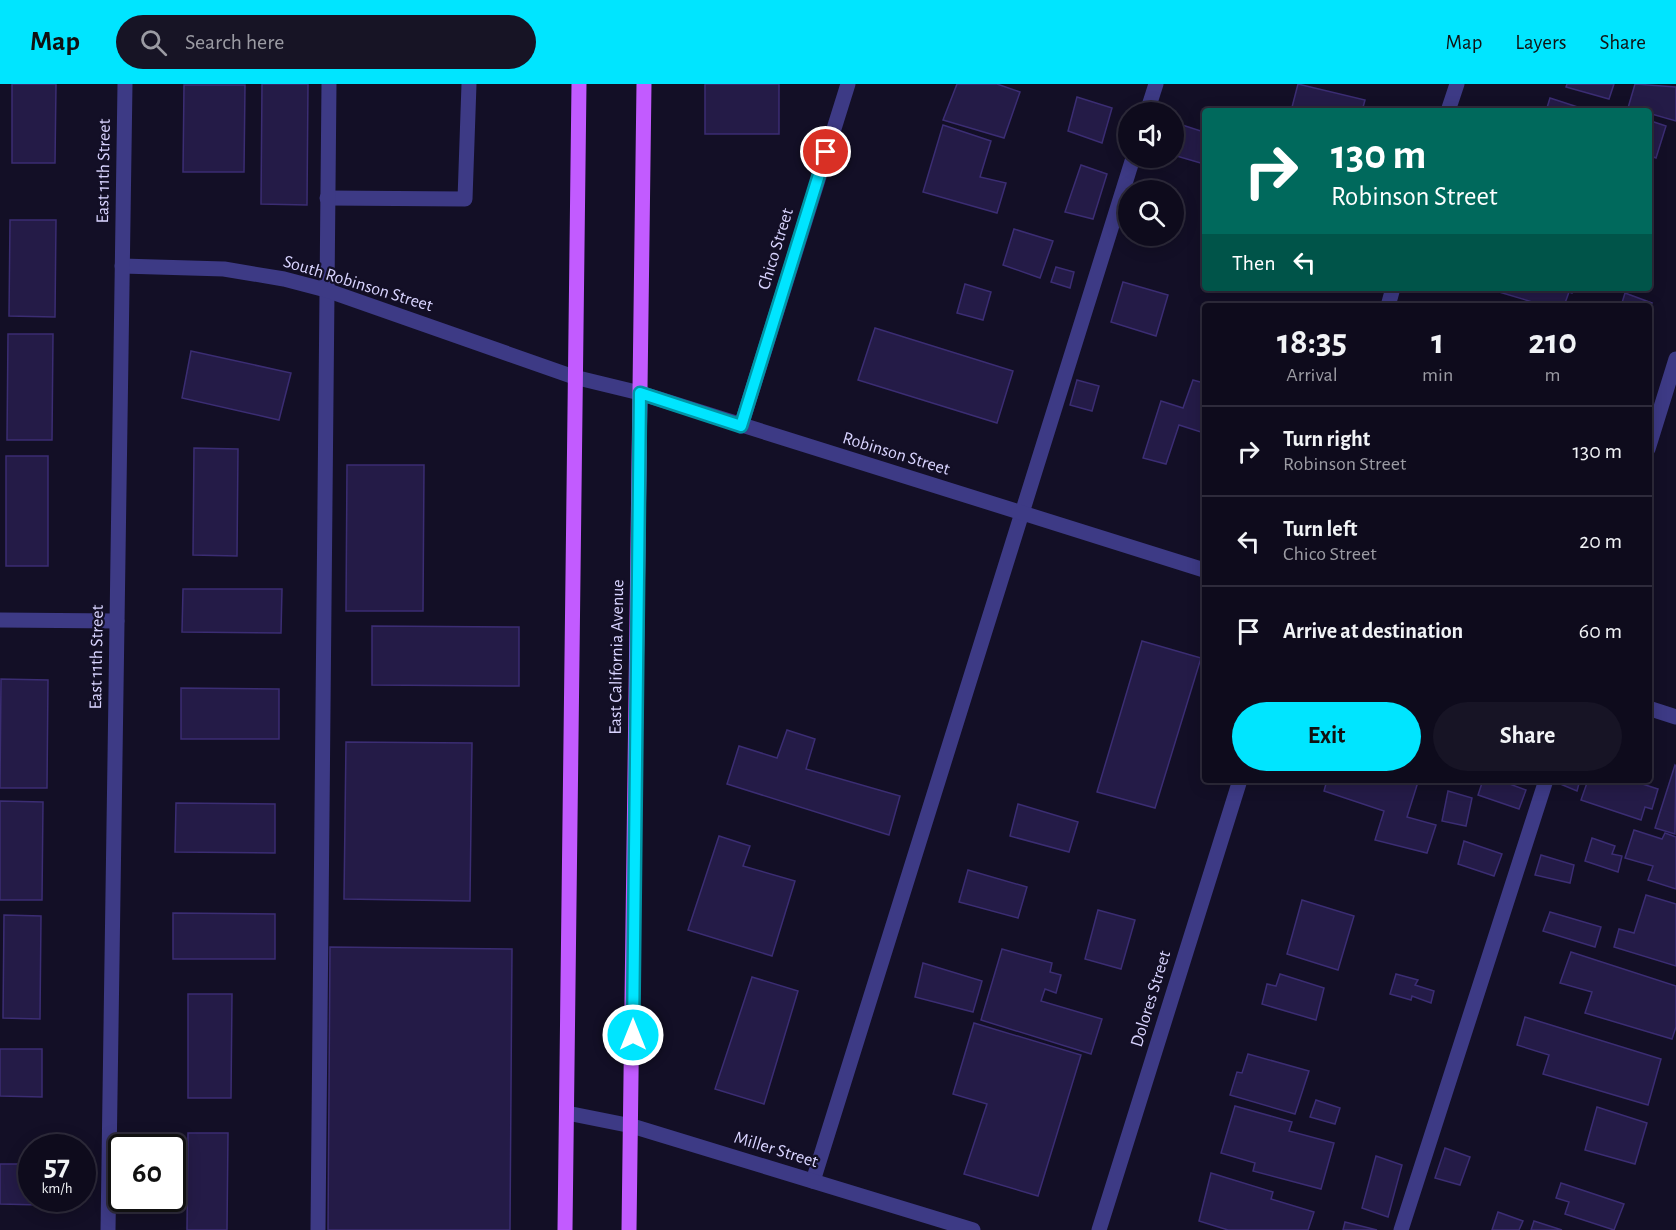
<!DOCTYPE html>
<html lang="en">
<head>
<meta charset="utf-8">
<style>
  :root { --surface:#0e0b1c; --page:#171425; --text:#f1f3f6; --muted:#9b9ba3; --line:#2e2b3b; --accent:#00e5ff }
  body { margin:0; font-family:"Alegreya Sans",sans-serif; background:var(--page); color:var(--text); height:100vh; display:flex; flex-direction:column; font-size:22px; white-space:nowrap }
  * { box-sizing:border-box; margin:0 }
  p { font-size:20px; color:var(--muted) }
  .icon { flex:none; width:33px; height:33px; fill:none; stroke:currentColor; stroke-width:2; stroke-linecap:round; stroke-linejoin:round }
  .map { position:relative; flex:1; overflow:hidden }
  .drawer { position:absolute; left:1202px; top:219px; width:450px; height:480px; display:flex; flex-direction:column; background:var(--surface); border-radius:6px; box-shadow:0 3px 15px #0003,0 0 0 2px var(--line) }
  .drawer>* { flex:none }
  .top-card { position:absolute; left:1202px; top:24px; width:450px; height:183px; border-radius:6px; box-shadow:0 3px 15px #0003,0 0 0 2px var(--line); background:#00695c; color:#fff; overflow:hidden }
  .fabs { position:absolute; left:1118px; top:18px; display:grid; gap:12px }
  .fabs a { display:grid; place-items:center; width:66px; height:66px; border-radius:50%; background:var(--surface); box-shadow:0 3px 15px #0003,0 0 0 2px var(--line); font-size:30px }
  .speed { position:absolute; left:18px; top:1050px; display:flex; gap:12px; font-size:30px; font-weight:700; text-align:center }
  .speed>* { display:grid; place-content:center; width:78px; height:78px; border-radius:50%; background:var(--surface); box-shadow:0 3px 15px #0003,0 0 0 2px var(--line); line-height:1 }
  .speed small { font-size:15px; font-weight:400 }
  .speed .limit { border:3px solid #111; border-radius:9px; background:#fff; color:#111 }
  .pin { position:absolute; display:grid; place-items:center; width:51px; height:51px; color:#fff; margin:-26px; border:3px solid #fff; border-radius:50%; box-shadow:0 2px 6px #0007 }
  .me { position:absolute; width:66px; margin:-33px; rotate:0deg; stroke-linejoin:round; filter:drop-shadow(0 0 4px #0008) }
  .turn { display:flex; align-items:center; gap:21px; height:126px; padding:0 30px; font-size:27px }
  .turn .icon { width:78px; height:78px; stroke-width:2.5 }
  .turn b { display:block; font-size:42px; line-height:51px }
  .then { display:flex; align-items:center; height:57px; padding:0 30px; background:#0003; gap:12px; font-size:22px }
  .eta { display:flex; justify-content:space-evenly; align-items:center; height:102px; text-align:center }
  .eta b { font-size:36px; font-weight:700; line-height:42px }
  .action { display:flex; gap:12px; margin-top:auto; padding:12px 30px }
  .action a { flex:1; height:69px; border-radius:36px; background:var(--accent); color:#111; font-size:24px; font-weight:700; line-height:69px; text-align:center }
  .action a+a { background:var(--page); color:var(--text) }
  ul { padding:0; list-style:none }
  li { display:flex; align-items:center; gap:18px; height:90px; padding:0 30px; border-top:2px solid var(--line) }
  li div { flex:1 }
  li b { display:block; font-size:22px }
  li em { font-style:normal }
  header { display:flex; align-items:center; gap:36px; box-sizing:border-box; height:84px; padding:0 30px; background:var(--accent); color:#111 }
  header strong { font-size:28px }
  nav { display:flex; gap:33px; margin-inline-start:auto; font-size:21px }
  .search { width:420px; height:54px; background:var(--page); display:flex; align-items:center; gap:15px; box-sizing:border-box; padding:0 21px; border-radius:33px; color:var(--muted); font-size:22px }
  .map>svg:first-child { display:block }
  .building { fill:#241b47; stroke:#3b2d73; stroke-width:1.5 }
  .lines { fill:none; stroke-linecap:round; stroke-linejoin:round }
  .service { stroke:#3d3a85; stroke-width:15 }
  .minor { stroke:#3d3a85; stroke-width:15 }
  .primary { stroke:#c25bff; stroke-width:15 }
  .route-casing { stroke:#0095a6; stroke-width:15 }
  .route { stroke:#00e5ff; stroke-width:10 }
  .labels { text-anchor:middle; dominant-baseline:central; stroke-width:4.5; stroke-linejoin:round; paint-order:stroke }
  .street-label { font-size:18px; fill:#d9d4ff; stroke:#130f26 }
</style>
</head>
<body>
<header>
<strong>Map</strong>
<div class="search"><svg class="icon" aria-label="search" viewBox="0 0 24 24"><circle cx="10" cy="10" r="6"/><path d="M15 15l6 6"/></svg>Search here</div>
<nav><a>Map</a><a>Layers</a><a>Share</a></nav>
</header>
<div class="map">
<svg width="1676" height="1146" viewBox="0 0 1676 1146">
  <rect width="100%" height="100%" fill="#130f26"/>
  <g class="building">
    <path d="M12 0H56L55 79H12Z"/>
    <path d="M262 0H308L307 121 261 120Z"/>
    <rect x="705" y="0" width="74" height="50"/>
    <path d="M957 0H997L1020 8 1004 54 943 36Z"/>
    <path d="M1298 0 1365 16 1362 27H1291Z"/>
    <path d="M1567 0H1614L1609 15 1566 3Z"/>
    <path d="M1635 0 1676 3V37L1648 29V27L1628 24Z"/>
    <path d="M184 1H245L244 88H183Z"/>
    <path d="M1077 13 1112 24 1102 59 1068 47Z"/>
    <path d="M1550 14 1590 27H1546Z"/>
    <path d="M1648 36 1666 42 1656 74 1648 71Z"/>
    <path d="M1173 38 1204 48V80L1173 71Z"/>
    <path d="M943 41 991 57 980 93 1006 99 997 129 923 108Z"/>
    <path d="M1081 81 1107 90 1093 135 1065 128Z"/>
    <path d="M10 136H56L55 233 9 232Z"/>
    <path d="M1014 145 1053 157 1040 194 1003 181Z"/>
    <path d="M1056 183 1074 188 1070 204 1051 198Z"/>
    <path d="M1123 198 1168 211 1156 252 1111 238Z"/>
    <path d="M965 200 991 208 983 236 957 229Z"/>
    <path d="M1573 204 1572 209 1569 208 1564 222H1546L1489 205Z"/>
    <path d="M1625 209 1652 219 1648 229V222H1621Z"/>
    <path d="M875 244 1013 287 997 339 858 296Z"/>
    <path d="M8 250H53L52 356H7Z"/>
    <path d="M191 267 291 289 279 336 182 314Z"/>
    <path d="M1077 296 1099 302 1092 327 1070 321Z"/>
    <path d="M1193 296 1204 299V349L1179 341 1166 380 1143 374 1161 317 1183 324Z"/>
    <path d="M194 364 238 365 237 472 193 471Z"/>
    <rect x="6" y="372" width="42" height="110"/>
    <path d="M347 381H424L423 527H346Z"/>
    <path d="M183 505H282L281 549 182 548Z"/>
    <path d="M372 542 519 543V602L372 601Z"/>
    <path d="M1142 557 1201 574 1155 724 1097 708Z"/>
    <path d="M1 595 48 596 47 704H0Z"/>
    <path d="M181 604 279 605V655H181Z"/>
    <path d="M787 646 815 655 806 685 900 712 889 751 727 700 739 662 777 674Z"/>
    <path d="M346 658 472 659 470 817 344 815Z"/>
    <path d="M1675 681 1676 682 1675 750 1655 744Z"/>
    <path d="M1327 696 1418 698 1407 733 1436 741 1427 769 1375 756 1384 727 1324 707Z"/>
    <path d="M1483 696H1499L1526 706 1519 725 1478 711Z"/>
    <path d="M1559 696H1580L1577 707 1558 699Z"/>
    <path d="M1588 696H1630L1658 705 1652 725 1645 723 1641 736 1581 716Z"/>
    <path d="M1448 707 1472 714 1466 742 1442 737Z"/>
    <path d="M0 717 43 718 42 816H0Z"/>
    <path d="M176 719 275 720V769L175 768Z"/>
    <path d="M1018 720 1078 738 1069 768 1010 752Z"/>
    <path d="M1634 746 1662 755 1665 749 1676 753V805L1648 796 1653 782 1625 774Z"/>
    <path d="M719 752 750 762 743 782 795 797 772 872 688 846Z"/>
    <path d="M1592 754 1615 762 1612 770 1622 772 1618 788 1585 777Z"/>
    <path d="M1464 757 1502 770 1494 792 1458 780Z"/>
    <path d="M1541 771 1574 781 1570 799 1535 791Z"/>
    <path d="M968 786 1027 803 1018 834 959 818Z"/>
    <path d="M1646 811 1676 820V882L1614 863 1619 845 1634 849Z"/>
    <path d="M1302 816 1354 832 1338 886 1287 870Z"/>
    <path d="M1098 826 1135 836 1121 885 1085 875Z"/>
    <path d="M1550 828 1601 843 1595 863 1543 847Z"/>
    <path d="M173 829 275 830V875H173Z"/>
    <path d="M4 831 41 832 40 935 3 934Z"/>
    <path d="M330 863 512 865 510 1146H328Z"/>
    <path d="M1002 865 1052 879 1050 888 1061 891 1056 909 1045 905 1041 917 1102 935 1091 970 981 936Z"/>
    <path d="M1571 868 1676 902V943L1672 955 1585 929 1592 908 1560 899Z"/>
    <path d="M923 879 982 897 973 928 915 913Z"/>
    <path d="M1280 890 1324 904 1316 936 1262 920 1267 900 1276 902Z"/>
    <path d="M1396 890 1418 896 1415 901 1434 907 1431 919 1412 912 1411 916 1390 910Z"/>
    <path d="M752 893 798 907 764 1020 715 1005Z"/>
    <path d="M188 910H232L231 1014H188Z"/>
    <path d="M1525 933 1661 975 1648 1021 1543 990 1549 971 1517 961Z"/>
    <path d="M974 939 1081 971 1038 1112 964 1090 987 1020 953 1010Z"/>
    <path d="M0 965H42V1013L0 1012Z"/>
    <path d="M1248 970 1309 987 1295 1030 1230 1011 1237 988 1242 989Z"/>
    <path d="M1316 1016 1340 1024 1335 1040 1310 1033Z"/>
    <path d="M1235 1022 1292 1038 1289 1047 1334 1059 1321 1105 1253 1087 1255 1079 1221 1069Z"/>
    <path d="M1597 1023 1647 1039 1635 1080 1585 1066Z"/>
    <path d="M188 1049H228L227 1146H187Z"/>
    <path d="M1445 1064 1470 1073 1460 1101 1435 1094Z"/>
    <path d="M1376 1072 1402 1081 1388 1133 1362 1124Z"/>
    <path d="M0 1080H32V1114H41V1121L0 1120Z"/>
    <path d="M1211 1089 1273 1108 1271 1115 1314 1128 1308 1146H1228L1199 1137Z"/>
    <path d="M1561 1099 1624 1120 1614 1146 1565 1130 1569 1118 1556 1114Z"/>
    <path d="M1498 1128 1523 1137 1519 1146H1492Z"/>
    <path d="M1534 1137 1562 1146H1531Z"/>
    <path d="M1345 1138 1377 1146H1343Z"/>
  </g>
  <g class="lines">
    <g class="service">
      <path d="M1147 28 1156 0"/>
      <path d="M327 114 465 115 469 0"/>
      <path d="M1648 365 1676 275"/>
      <path d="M813 1097 1133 74"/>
      <path d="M318 1146 329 0"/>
      <path d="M1401 1146 1546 696"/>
    </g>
    <g class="minor">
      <path d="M1448 27 1457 0"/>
      <path d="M122 182 224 185 284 195 326 206 574 293 640 309 1204 486"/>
      <path d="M1388 222 1393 204"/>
      <path d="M741 342 848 0"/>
      <path d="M0 536 117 537"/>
      <path d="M1648 624 1676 633"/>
      <path d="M567 1029 632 1042 973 1146"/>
      <path d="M108 1146 125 0"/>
      <path d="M1099 1146 1240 696"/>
    </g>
    <g class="primary">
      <path d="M565 1146 579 0"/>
      <path d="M629 1146 644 0"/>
    </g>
  </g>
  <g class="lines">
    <defs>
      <path id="route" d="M633 951 640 309 741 342 826 68"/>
    </defs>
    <use href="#route" class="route-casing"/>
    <use href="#route" class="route"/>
  </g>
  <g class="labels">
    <g class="street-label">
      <text transform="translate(104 87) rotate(-89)">East 11th Street</text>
      <text transform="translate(776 165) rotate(-73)">Chico Street</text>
      <text transform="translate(358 200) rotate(17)">South Robinson Street</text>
      <text transform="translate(896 370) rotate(17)">Robinson Street</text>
      <text transform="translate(97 573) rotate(-89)">East 11th Street</text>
      <text transform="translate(617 573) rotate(-89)">East California Avenue</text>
      <text transform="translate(1151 915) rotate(-73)">Dolores Street</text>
      <text transform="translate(776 1066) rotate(17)">Miller Street</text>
    </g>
  </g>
</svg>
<div class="fabs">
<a><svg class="icon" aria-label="sound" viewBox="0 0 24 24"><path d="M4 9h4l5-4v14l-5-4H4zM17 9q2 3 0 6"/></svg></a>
<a><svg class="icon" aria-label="search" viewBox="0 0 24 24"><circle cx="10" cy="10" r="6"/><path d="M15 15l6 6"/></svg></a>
</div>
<div class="speed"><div>57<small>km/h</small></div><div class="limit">60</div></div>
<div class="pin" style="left:826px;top:68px;background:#d93025"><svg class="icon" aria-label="arrive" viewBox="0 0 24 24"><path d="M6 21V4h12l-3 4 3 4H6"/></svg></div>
<svg class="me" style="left:633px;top:951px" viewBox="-20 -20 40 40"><circle r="17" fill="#00e5ff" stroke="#fff" stroke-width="3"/><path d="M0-11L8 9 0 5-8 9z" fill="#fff"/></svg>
<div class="top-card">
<div class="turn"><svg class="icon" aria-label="right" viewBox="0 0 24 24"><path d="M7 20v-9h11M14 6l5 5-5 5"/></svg><div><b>130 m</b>Robinson Street</div></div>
<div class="then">Then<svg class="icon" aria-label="left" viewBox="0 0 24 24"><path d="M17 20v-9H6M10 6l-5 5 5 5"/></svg></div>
</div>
<section class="drawer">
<div class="eta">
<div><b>18:35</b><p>Arrival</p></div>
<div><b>1</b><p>min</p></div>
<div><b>210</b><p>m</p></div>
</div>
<ul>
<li><svg class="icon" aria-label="right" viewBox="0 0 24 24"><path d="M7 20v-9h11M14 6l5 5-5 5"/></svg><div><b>Turn right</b><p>Robinson Street</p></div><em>130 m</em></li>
<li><svg class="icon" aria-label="left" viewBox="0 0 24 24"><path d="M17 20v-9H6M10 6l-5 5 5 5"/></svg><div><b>Turn left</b><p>Chico Street</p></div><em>20 m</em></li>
<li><svg class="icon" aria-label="arrive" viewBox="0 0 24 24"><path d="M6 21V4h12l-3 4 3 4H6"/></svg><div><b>Arrive at destination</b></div><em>60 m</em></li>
</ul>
<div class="action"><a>Exit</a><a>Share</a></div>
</section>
</div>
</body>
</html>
